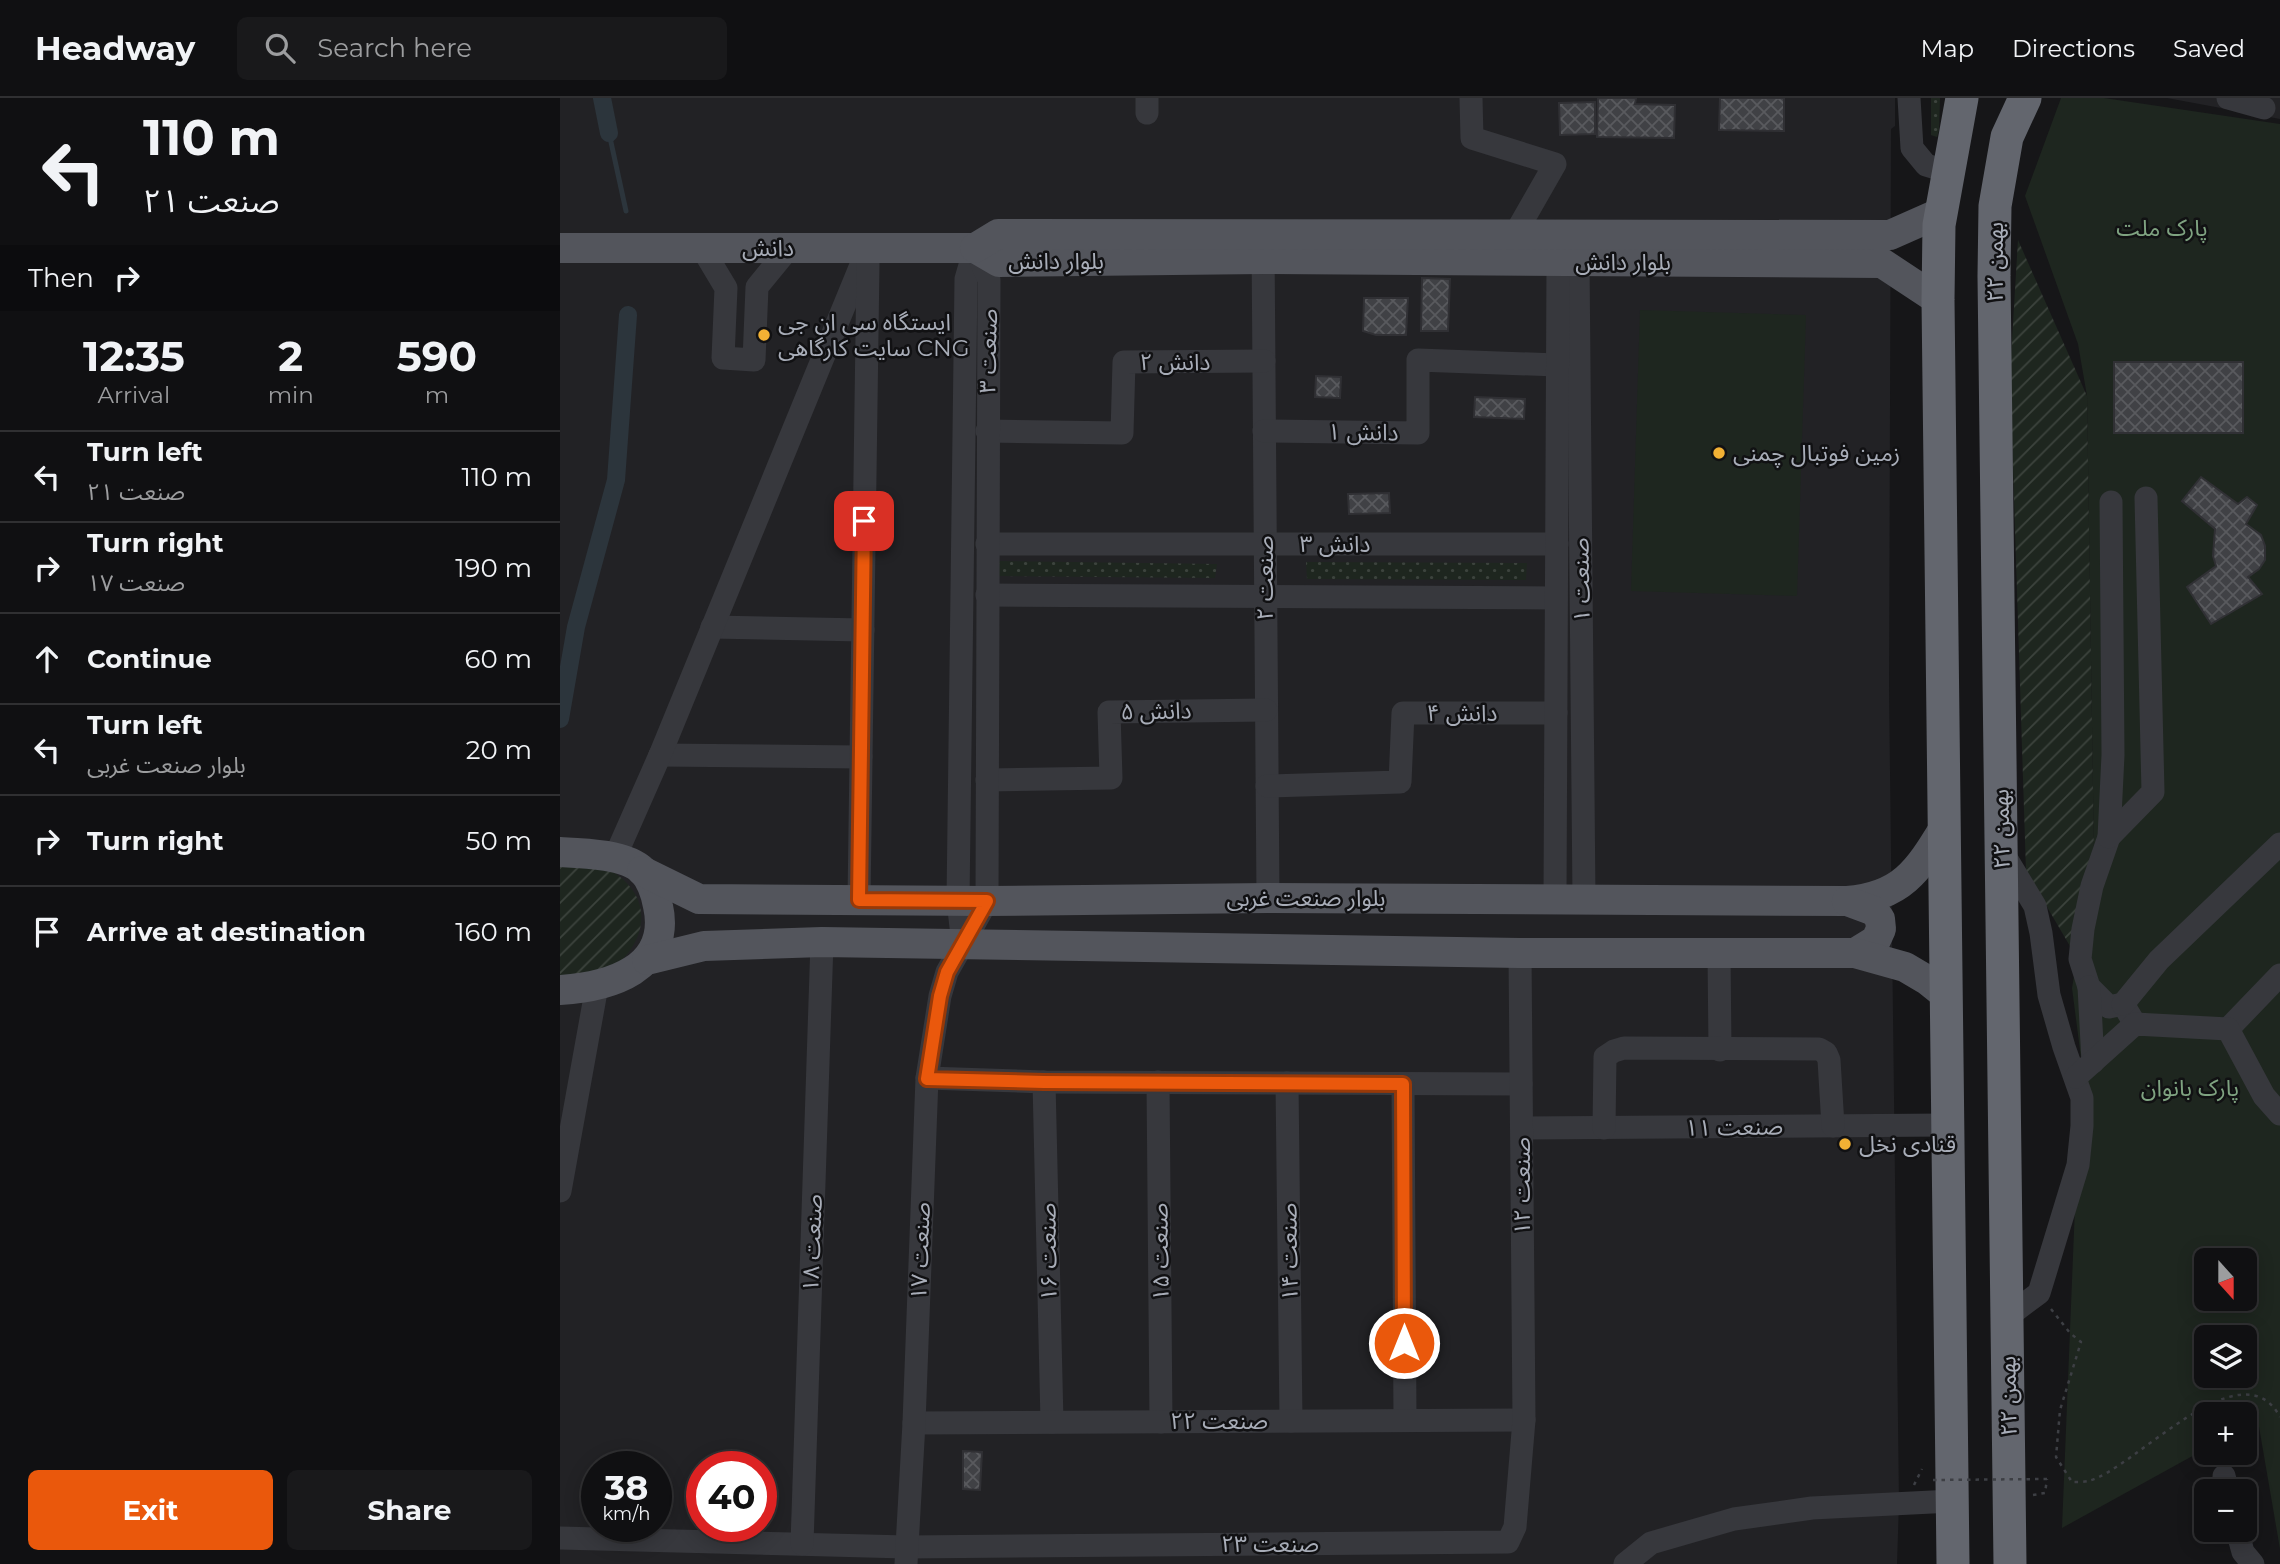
<!DOCTYPE html>
<html lang="en">
<head>
<meta charset="utf-8">
<style>
  :root { --surface:#101012; --page:#19191b; --text:#f1f3f6; --muted:#9c9d9f; --line:#303032; --accent:#ea580c }
  body { margin:0; font-family:Montserrat,"Noto Sans Arabic",sans-serif; background:var(--page); color:var(--text); height:100vh; display:flex; flex-direction:column; font-size:26px; white-space:nowrap }
  * { box-sizing:border-box; margin:0 }
  p { font-size:23px; color:var(--muted) }
  .icon { flex:none; width:38px; height:38px; fill:none; stroke:currentColor; stroke-width:2; stroke-linecap:round; stroke-linejoin:round }
  .map { position:relative; flex:1; overflow:hidden }
  .drawer { display:flex; flex-direction:column; background:var(--surface); width:560px }
  .drawer>* { flex:none }
  .hud { background:#101012; color:var(--text); overflow:hidden }
  .needle { width:46px; rotate:159deg }
  .fabs { position:absolute; left:1634px; top:1150px; display:grid; gap:14px }
  .fabs a { display:grid; place-items:center; width:63px; height:63px; border-radius:10px; background:var(--surface); box-shadow:0 4px 18px #0003,0 0 0 2px var(--line); font-size:35px }
  .speed { position:absolute; left:21px; top:1353px; display:flex; gap:14px; font-size:35px; font-weight:700; text-align:center }
  .speed>* { display:grid; place-content:center; width:91px; height:91px; border-radius:50%; background:var(--surface); box-shadow:0 4px 18px #0003,0 0 0 2px var(--line); line-height:1 }
  .speed small { font-size:18px; font-weight:400 }
  .speed .limit { border:10px solid #d22; background:#fff; color:#111 }
  .pin { position:absolute; display:grid; place-items:center; width:60px; height:60px; color:#fff; margin:-30px; border-radius:14px; box-shadow:0 4px 10px #0006 }
  .me { position:absolute; width:77px; margin:-38px; rotate:0deg; stroke-linejoin:round; filter:drop-shadow(0 0 5px #0008) }
  .turn { display:flex; align-items:center; gap:24px; height:147px; padding:0 28px; font-size:32px }
  .turn .icon { width:91px; height:91px; stroke-width:2.5 }
  .turn b { display:block; font-size:49px; line-height:60px }
  .then { display:flex; align-items:center; height:66px; padding:0 28px; background:#0003; gap:14px; font-size:26px }
  .eta { display:flex; justify-content:space-evenly; align-items:center; height:119px; text-align:center }
  .eta b { font-size:42px; font-weight:700; line-height:49px }
  .cta { display:flex; gap:14px; margin-top:auto; padding:14px 28px }
  .cta a { flex:1; height:80px; border-radius:10px; background:var(--accent); color:#fff; font-size:28px; font-weight:700; line-height:80px; text-align:center }
  .cta a+a { background:var(--page); color:var(--text) }
  ul { padding:0; list-style:none }
  li { display:flex; align-items:center; gap:21px; height:91px; padding:0 28px; border-top:2px solid var(--line) }
  li div { flex:1 }
  li b { display:block; font-size:26px }
  li em { font-style:normal }
  header { display:flex; align-items:center; gap:42px; box-sizing:border-box; height:98px; padding:0 35px; background:var(--surface); border-bottom:2px solid var(--line) }
  header strong { font-size:33px }
  nav { display:flex; gap:38px; margin-inline-start:auto; font-size:24px }
  .search { width:490px; height:63px; background:var(--page); display:flex; align-items:center; gap:18px; box-sizing:border-box; padding:0 24px; border-radius:10px; color:var(--muted); font-size:26px }
  main { display:flex; flex:1; min-height:0 }
  .map>svg:first-child { display:block }
  .built { fill:#222225; fill-rule:evenodd }
  .grass { fill:url(#grass-dots) }
  .park { fill:#1e261f; fill-rule:evenodd }
  .garden { fill:url(#garden-furrows) }
  .lines { fill:none; stroke-linecap:round; stroke-linejoin:round }
  .stream { stroke:#2c353c; stroke-width:5 }
  .canal { stroke:#2c353c; stroke-width:18 }
  .building { fill:url(#building-cross-hatch); stroke:#303034; stroke-width:2 }
  .path { stroke:#3d3f44; stroke-width:2.5; stroke-dasharray:3.5 5; stroke-linecap:butt }
  .minor { stroke:#37383d; stroke-width:23 }
  .major { stroke:#53555c; stroke-width:30 }
  .highway { stroke:#63666e; stroke-width:33 }
  .path-bridge { stroke:#3d3f44; stroke-width:2.5; stroke-dasharray:3.5 5; stroke-linecap:butt }
  .route-casing { stroke:#983908; stroke-width:18 }
  .route { stroke:#ea580c; stroke-width:12 }
  .poi-dot { fill:#f2b134; stroke:#111113; stroke-width:2.5 }
  .labels { text-anchor:middle; dominant-baseline:central; stroke-width:5; stroke-linejoin:round; paint-order:stroke }
  .park-label { font-size:23px; fill:#7fa381; stroke:#111113 }
  .street-label { font-size:23px; fill:#a8adb8; stroke:#111113 }
  .poi-label { font-size:23px; fill:#a8adb8; stroke:#111113; text-anchor:start }
</style>
</head>
<body>
<header>
<strong>Headway</strong>
<div class="search"><svg class="icon" aria-label="search" viewBox="0 0 24 24"><circle cx="10" cy="10" r="6"/><path d="M15 15l6 6"/></svg>Search here</div>
<nav><a>Map</a><a>Directions</a><a>Saved</a></nav>
</header>
<main>
<section class="drawer">
<div class="hud">
<div class="turn"><svg class="icon" aria-label="left" viewBox="0 0 24 24"><path d="M17 20v-9H6M10 6l-5 5 5 5"/></svg><div><b>110 m</b>صنعت ۲۱</div></div>
<div class="then">Then<svg class="icon" aria-label="right" viewBox="0 0 24 24"><path d="M7 20v-9h11M14 6l5 5-5 5"/></svg></div>
</div>
<div class="eta">
<div><b>12:35</b><p>Arrival</p></div>
<div><b>2</b><p>min</p></div>
<div><b>590</b><p>m</p></div>
</div>
<ul>
<li><svg class="icon" aria-label="left" viewBox="0 0 24 24"><path d="M17 20v-9H6M10 6l-5 5 5 5"/></svg><div><b>Turn left</b><p>صنعت ۲۱</p></div><em>110 m</em></li>
<li><svg class="icon" aria-label="right" viewBox="0 0 24 24"><path d="M7 20v-9h11M14 6l5 5-5 5"/></svg><div><b>Turn right</b><p>صنعت ۱۷</p></div><em>190 m</em></li>
<li><svg class="icon" aria-label="ahead" viewBox="0 0 24 24"><path d="M12 20V5M6 11l6-6 6 6"/></svg><div><b>Continue</b></div><em>60 m</em></li>
<li><svg class="icon" aria-label="left" viewBox="0 0 24 24"><path d="M17 20v-9H6M10 6l-5 5 5 5"/></svg><div><b>Turn left</b><p>بلوار صنعت غربی</p></div><em>20 m</em></li>
<li><svg class="icon" aria-label="right" viewBox="0 0 24 24"><path d="M7 20v-9h11M14 6l5 5-5 5"/></svg><div><b>Turn right</b></div><em>50 m</em></li>
<li><svg class="icon" aria-label="arrive" viewBox="0 0 24 24"><path d="M6 21V4h12l-3 4 3 4H6"/></svg><div><b>Arrive at destination</b></div><em>160 m</em></li>
</ul>
<div class="cta"><a>Exit</a><a>Share</a></div>
</section>
<div class="map">
<svg width="1720" height="1466" viewBox="0 0 1720 1466">
  <defs>
    <pattern id="grass-dots" width="8" height="8" patternUnits="userSpaceOnUse" patternTransform="scale(1.75)"><rect width="8" height="8" fill="#1e261f"/><path d="M2 2h.1M6 6h.1" fill="none" stroke="#3c433d" stroke-width="1.8" stroke-linecap="round"/></pattern>
    <pattern id="garden-furrows" width="10" height="10" patternUnits="userSpaceOnUse" patternTransform="scale(1.75)"><rect width="10" height="10" fill="#1e261f"/><path d="M-1 1l2-2M0 10L10 0M9 11l2-2" fill="none" stroke="#3c433d"/></pattern>
    <pattern id="building-cross-hatch" width="8" height="8" patternUnits="userSpaceOnUse" patternTransform="scale(1.75)"><rect width="8" height="8" fill="#404145"/><path d="M0 0l8 8M0 8l8-8" fill="none" stroke="#595a5e"/></pattern>
  </defs>
  <rect width="100%" height="100%" fill="#161618"/>
  <g class="built">
    <path d="M0 0H1335V28L1331 31 1329 592 1339 1405 1337 1466H0ZM37 1368H96V1428H37ZM142 1368H201V1428H142Z"/>
    <path d="M1607 0H1720V21Z"/>
  </g>
  <g class="grass">
    <path d="M1371 0H1380L1379 32 1377 39 1371 37Z"/>
    <path d="M435 463 657 466 655 480 436 478Z"/>
    <path d="M746 464 967 465 966 482 747 481Z"/>
  </g>
  <g class="park">
    <path d="M1501 0H1544L1720 26V1451L1698 1323 1685 1329V1316H1647V1350L1502 1430 1521 960 1512 890 1534 760 1527 298 1518 246 1465 98ZM1647 1162H1685V1200H1647ZM1647 1239H1685V1278H1647Z"/>
    <path d="M1080 212 1246 217 1237 498 1071 493Z"/>
  </g>
  <g class="garden">
    <path d="M1458 142 1527 298 1534 760 1514 855 1466 773 1450 276Z"/>
    <path d="M0 762C12 763 27 761 38 764 44 766 51 772 56 776 89 798 89 836 61 863 49 876 17 879 0 880Z"/>
  </g>
  <g class="lines">
    <path class="stream" d="M49 35 66 113"/>
    <g class="canal">
      <path d="M42 0 49 35"/>
      <path d="M0 621 16 529 56 382 68 217"/>
    </g>
  </g>
  <g class="building">
    <path d="M1038 0H1076L1075 6 1115 7 1114 40 1037 39Z"/>
    <path d="M1160 0H1224V33L1159 32Z"/>
    <path d="M1035 4V36L1000 37 999 5Z"/>
    <path d="M862 180 890 181 888 233H861Z"/>
    <path d="M804 200H848L846 237H816L803 233Z"/>
    <rect x="1554" y="264" width="129" height="71"/>
    <path d="M756 278 781 279 780 300 755 299Z"/>
    <path d="M915 299 965 301 964 321 914 319Z"/>
    <path d="M1641 379 1678 406 1687 399 1697 407 1686 426 1701 437 1705 448V462L1699 471 1688 479 1702 496 1651 526 1627 489 1656 468 1653 458 1655 431 1622 403Z"/>
    <path d="M829 395 830 415 789 416 788 396Z"/>
    <path d="M403 1353 422 1354 420 1392 403 1391Z"/>
  </g>
  <g class="lines">
    <g class="path">
      <path d="M1491 1211 1510 1235 1521 1244 1500 1312 1496 1359 1512 1384C1517 1384 1524 1384 1528 1383 1573 1373 1681 1246 1720 1319"/>
      <path d="M1354 1387 1362 1371"/>
      <path d="M1473 1397 1485 1395 1487 1381"/>
    </g>
    <g class="minor">
      <path d="M587 0V15"/>
      <path d="M911 0 912 40 995 66 955 136"/>
      <path d="M1349 0 1352 50 1366 67 1389 74"/>
      <path d="M1668 0 1704 10"/>
      <path d="M703 145 708 800"/>
      <path d="M142 150 166 190 163 260 194 262 197 189 229 150"/>
      <path d="M1018 163 1024 801"/>
      <path d="M427 333 562 335 564 264 704 263"/>
      <path d="M704 333 858 335V262L997 267"/>
      <path d="M1551 404 1553 657 1549 739 1532 788 1523 831 1520 861 1529 889 1549 909 1563 906 1575 926"/>
      <path d="M427 446H997"/>
      <path d="M427 497 996 500"/>
      <path d="M152 529 303 532"/>
      <path d="M100 657 301 659"/>
      <path d="M427 682 551 680 549 614 706 612"/>
      <path d="M707 688 840 684 843 615H996"/>
      <path d="M1549 739 1593 694 1586 400"/>
      <path d="M1443 755 1475 808 1481 835 1489 897 1504 949 1522 1000V1028L1518 1067 1479 1195 1447 1219"/>
      <path d="M55 759 100 657 308 150"/>
      <path d="M995 801 998 164"/>
      <path d="M299 802 308 165"/>
      <path d="M403 846 398 803 406 181 415 150"/>
      <path d="M1159 855 1160 952"/>
      <path d="M1529 889 1533 964"/>
      <path d="M1563 906 1599 862 1720 746"/>
      <path d="M1668 931 1720 877"/>
      <path d="M1516 979 1575 926 1668 931 1704 998 1720 1016"/>
      <path d="M367 980 484 984 961 986"/>
      <path d="M484 984 492 1324"/>
      <path d="M598 984 601 1324"/>
      <path d="M727 985 731 1323"/>
      <path d="M843 986 845 1322"/>
      <path d="M962 1030 1386 1027"/>
      <path d="M1044 1030 1045 959 1054 953 1064 950 1259 951 1266 955 1269 962 1273 1028"/>
      <path d="M0 1093 37 888"/>
      <path d="M354 1325 964 1322"/>
      <path d="M1664 1378 1668 1393"/>
      <path d="M1677 1432 1683 1454 1693 1466"/>
      <path d="M0 1440 346 1449 948 1444 955 1429 964 1322 960 855"/>
      <path d="M242 1446 262 844"/>
      <path d="M346 1466 354 1325 367 980 380 898 387 874 427 803 429 182 415 150"/>
      <path d="M1065 1466 1091 1445 1174 1421 1252 1410 1392 1403"/>
    </g>
    <g class="major">
      <path d="M0 150H415L439 164 703 161 1322 165 1378 202"/>
      <path d="M415 150 438 136 1330 137 1382 114"/>
      <path d="M0 754C23 755 66 756 83 773 91 782 96 797 98 808 112 871 49 889 0 892"/>
      <path d="M82 773 139 801 427 803 708 800 1287 803C1341 799 1358 773 1384 730"/>
      <path d="M1287 803 1314 813 1320 821 1321 831 1316 842 1295 855"/>
      <path d="M87 862 144 848 262 844 960 855H1295L1345 869 1367 882 1387 898"/>
    </g>
    <g class="highway">
      <path d="M1393 1466 1378 202 1379 127 1402 0"/>
      <path d="M1450 1466 1434 178 1435 108 1447 39 1465 0"/>
    </g>
    <path class="path-bridge" d="M1373 1382 1487 1381"/>
  </g>
  <g class="lines">
    <defs>
      <path id="route" d="M304 423 299 802 427 803 387 874 380 898 367 981 484 984 843 986 844 1245"/>
    </defs>
    <use href="#route" class="route-casing"/>
    <use href="#route" class="route"/>
  </g>
  <g class="poi-dot">
    <circle cx="204" cy="237" r="7"/>
    <circle cx="1159" cy="355" r="7"/>
    <circle cx="1285" cy="1046" r="7"/>
  </g>
  <g class="labels">
    <g class="park-label">
      <text x="1602" y="130">پارک ملت</text>
      <text x="1630" y="990">پارک بانوان</text>
    </g>
    <g class="street-label">
      <text x="208" y="150">دانش</text>
      <text x="496" y="163">بلوار دانش</text>
      <text x="1063" y="164">بلوار دانش</text>
      <text transform="translate(1435 164) rotate(-90)">۲۲ بهمن</text>
      <text transform="translate(428 253) rotate(-89)">صنعت ۳</text>
      <text x="615" y="264">دانش ۲</text>
      <text transform="translate(803 334) rotate(1)">دانش ۱</text>
      <text x="775" y="446">دانش ۳</text>
      <text transform="translate(705 480) rotate(-90)">صنعت ۲</text>
      <text transform="translate(1021 482) rotate(-91)">صنعت ۱</text>
      <text transform="translate(596 613) rotate(-1)">دانش ۵</text>
      <text x="902" y="615">دانش ۴</text>
      <text transform="translate(1441 731) rotate(-91)">۲۲ بهمن</text>
      <text x="746" y="800">بلوار صنعت غربی</text>
      <text transform="translate(1174 1029) rotate(-1)">صنعت ۱۱</text>
      <text transform="translate(962 1088) rotate(-90)">صنعت ۱۲</text>
      <text transform="translate(252 1145) rotate(-88)">صنعت ۱۸</text>
      <text transform="translate(360 1153) rotate(-88)">صنعت ۱۷</text>
      <text transform="translate(488 1154) rotate(-91)">صنعت ۱۶</text>
      <text transform="translate(600 1154) rotate(-91)">صنعت ۱۵</text>
      <text transform="translate(729 1154) rotate(-91)">صنعت ۱۴</text>
      <text transform="translate(1448 1298) rotate(-91)">۲۲ بهمن</text>
      <text x="659" y="1323">صنعت ۲۲</text>
      <text x="710" y="1446">صنعت ۲۳</text>
    </g>
    <g class="poi-label">
      <text x="218" y="224">ایستگاه سی ان جی<tspan x="218" dy="26">سایت کارگاهی CNG</tspan></text>
      <text x="1173" y="355">زمین فوتبال چمنی</text>
      <text x="1299" y="1046">قنادی نخل</text>
    </g>
  </g>
</svg>
<div class="fabs">
<a><svg class="needle" viewBox="-14 -14 28 28"><path d="M0-13l5 13h-10z" fill="#e53935"/><path d="M0 13l5-13h-10z" fill="#9c9d9f"/></svg></a>
<a><svg class="icon" aria-label="layers" viewBox="0 0 24 24"><path d="M12 4l9 5-9 5-9-5zM3 14l9 5 9-5"/></svg></a>
<a>+</a>
<a>−</a>
</div>
<div class="speed"><div>38<small>km/h</small></div><div class="limit">40</div></div>
<div class="pin" style="left:304px;top:423px;background:#d93025"><svg class="icon" aria-label="arrive" viewBox="0 0 24 24"><path d="M6 21V4h12l-3 4 3 4H6"/></svg></div>
<svg class="me" style="left:844px;top:1245px" viewBox="-20 -20 40 40"><circle r="17" fill="#ea580c" stroke="#fff" stroke-width="3"/><path d="M0-11L8 9 0 5-8 9z" fill="#fff"/></svg>
</div>
</main>
</body>
</html>
